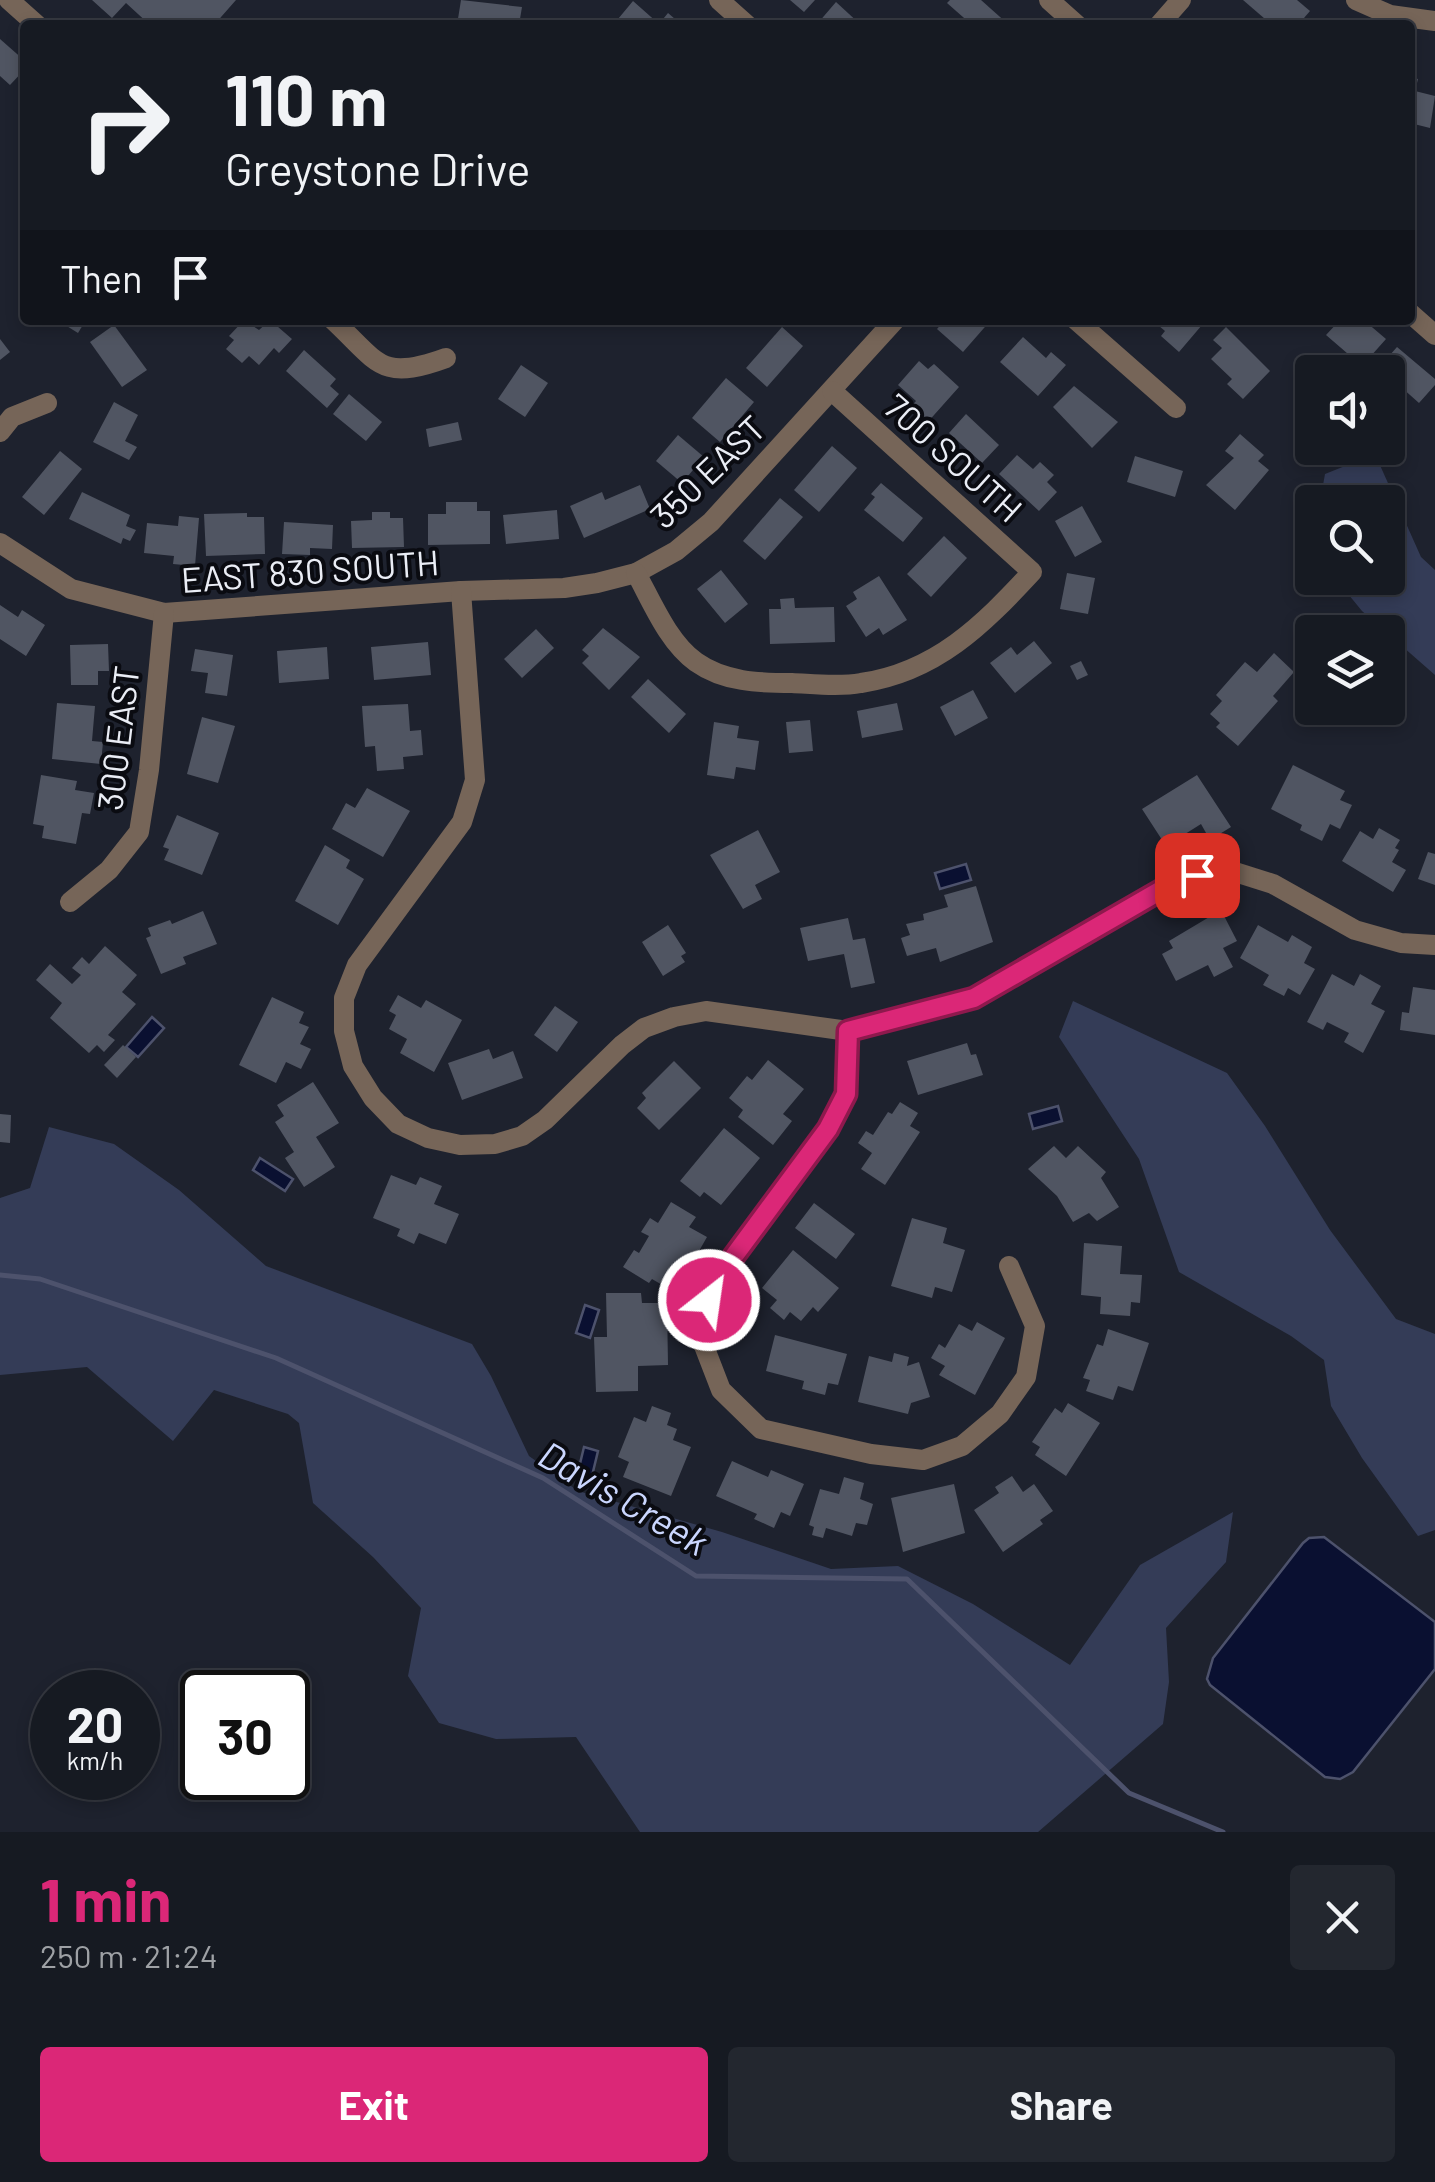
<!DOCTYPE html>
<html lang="en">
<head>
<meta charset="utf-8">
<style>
  :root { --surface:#161a22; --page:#23272f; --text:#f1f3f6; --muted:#9ea1a5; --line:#353840; --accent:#db2777 }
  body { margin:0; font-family:Barlow,sans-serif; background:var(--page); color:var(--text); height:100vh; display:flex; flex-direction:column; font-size:38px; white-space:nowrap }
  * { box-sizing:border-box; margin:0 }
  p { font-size:32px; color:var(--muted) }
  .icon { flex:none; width:55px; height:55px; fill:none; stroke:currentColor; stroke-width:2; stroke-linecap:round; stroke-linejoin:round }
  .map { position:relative; height:1832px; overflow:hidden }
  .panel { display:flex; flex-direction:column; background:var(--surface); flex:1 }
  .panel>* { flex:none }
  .guide { position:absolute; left:20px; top:20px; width:1395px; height:305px; border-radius:10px; box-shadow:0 5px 15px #0003,0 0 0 2px var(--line); background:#161a22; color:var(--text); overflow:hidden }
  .tools { position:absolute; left:1295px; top:355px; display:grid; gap:20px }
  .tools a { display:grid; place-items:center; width:110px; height:110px; border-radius:10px; background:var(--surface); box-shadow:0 5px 15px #0003,0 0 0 2px var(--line); font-size:50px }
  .speed { position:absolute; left:30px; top:1670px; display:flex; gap:20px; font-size:50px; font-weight:700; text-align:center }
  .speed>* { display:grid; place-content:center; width:130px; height:130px; border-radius:50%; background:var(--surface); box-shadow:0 5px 15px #0003,0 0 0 2px var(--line); line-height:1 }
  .speed small { font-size:25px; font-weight:400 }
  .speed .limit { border:5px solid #111; border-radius:15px; background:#fff; color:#111 }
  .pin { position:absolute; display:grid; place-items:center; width:85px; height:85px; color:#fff; margin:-42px; border-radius:20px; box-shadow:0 5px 15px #0006 }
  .me { position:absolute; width:110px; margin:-55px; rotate:30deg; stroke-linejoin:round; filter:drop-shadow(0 0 8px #0008) }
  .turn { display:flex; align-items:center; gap:35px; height:210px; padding:0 40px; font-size:45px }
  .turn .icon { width:130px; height:130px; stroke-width:2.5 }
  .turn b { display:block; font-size:70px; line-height:85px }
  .then { display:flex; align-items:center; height:95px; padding:0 40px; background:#0003; gap:20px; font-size:38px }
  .round { display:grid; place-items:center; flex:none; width:105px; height:105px; border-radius:10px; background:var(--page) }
  .overview { display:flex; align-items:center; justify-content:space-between; height:170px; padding:0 40px }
  h1 { font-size:60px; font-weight:700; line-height:75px; color:var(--accent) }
  .button { display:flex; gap:20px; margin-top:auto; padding:20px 40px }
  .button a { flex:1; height:115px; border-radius:10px; background:var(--accent); color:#fff; font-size:40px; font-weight:700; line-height:115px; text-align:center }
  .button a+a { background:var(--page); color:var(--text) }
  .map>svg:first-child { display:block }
  .green { fill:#343c57 }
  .water { fill:#0a1031; stroke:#4d526c; stroke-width:2.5 }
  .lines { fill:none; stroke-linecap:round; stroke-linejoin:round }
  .stream { stroke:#4d526c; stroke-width:5 }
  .building { fill:#505562 }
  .minor { stroke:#766558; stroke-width:20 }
  .route-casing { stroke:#8e194d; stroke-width:25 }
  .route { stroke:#db2777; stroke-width:18 }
  .labels { text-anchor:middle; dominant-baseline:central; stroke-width:8; stroke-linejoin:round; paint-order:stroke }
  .street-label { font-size:35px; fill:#eaedf5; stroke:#0a0b11 }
  .water-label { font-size:38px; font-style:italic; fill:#cad6fe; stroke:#0a0b11 }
</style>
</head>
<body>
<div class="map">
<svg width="1435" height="1832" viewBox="0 0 1435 1832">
  <rect width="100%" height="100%" fill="#1e222e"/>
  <g class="green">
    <path d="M1375 454 1421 557 1435 570V675L1362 611 1335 578H1388V502H1320L1325 474Z"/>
    <path d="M1073 1001 1227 1073 1265 1126 1330 1230 1396 1319 1435 1334V1530L1418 1536 1362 1458 1331 1406 1324 1360 1291 1336 1179 1272 1139 1159 1059 1037Z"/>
    <path d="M49 1127 114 1144 179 1190 266 1266 472 1344 491 1376 529 1456 578 1491 722 1532 831 1569 898 1566 973 1604 1070 1665 1140 1565 1233 1512 1226 1562 1166 1628 1169 1682 1163 1724 1038 1832H640L576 1737 496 1739 439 1723 408 1676 421 1608 373 1557 313 1503 299 1423 288 1414 214 1390 173 1441 87 1367 0 1375V1198L30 1188Z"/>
  </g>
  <g class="water">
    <path d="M966 864 971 880 940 889 935 873Z"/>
    <path d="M152 1017 164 1028 138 1057 126 1047Z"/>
    <path d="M1058 1106 1062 1121 1033 1129 1029 1114Z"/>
    <path d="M260 1158 293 1179 285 1191 253 1170Z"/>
    <path d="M585 1305 599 1310 590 1338 576 1333Z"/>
    <path d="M584 1447 598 1451 591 1480 577 1476Z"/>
    <path d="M1324 1537 1435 1622V1669L1353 1772 1340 1779 1325 1777 1210 1685 1207 1679 1213 1658 1303 1543 1309 1538Z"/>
  </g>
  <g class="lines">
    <path class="stream" d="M0 1275 40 1279 276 1358 543 1478 696 1576 907 1579 1129 1793 1223 1832"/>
  </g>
  <g class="building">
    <path d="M92 0H236L214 25H150L126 3 112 18Z"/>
    <path d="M461 0 522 7 519 25H457Z"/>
    <path d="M790 0H815L804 12Z"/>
    <path d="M950 0H981L1009 25H972L947 3Z"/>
    <path d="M1243 0H1297L1310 11 1298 25H1272Z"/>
    <path d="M633 1 659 24 668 13 682 25H613Z"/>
    <path d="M836 2 861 25H820L818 23Z"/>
    <path d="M0 39 25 61V69L10 85 0 76Z"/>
    <path d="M1410 77 1418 79 1415 91 1435 96 1430 128 1410 123Z"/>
    <path d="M57 320H86L78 333Z"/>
    <path d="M244 320 259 330 270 320 292 339 279 353 274 348 259 365 249 356 242 363 226 349 234 340 229 336Z"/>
    <path d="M945 320H991L963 352 937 329Z"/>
    <path d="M1152 320H1196L1202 325 1179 352 1161 336 1165 331Z"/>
    <path d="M1340 320H1354L1362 327 1366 322 1386 339 1362 366 1326 335Z"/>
    <path d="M114 325 147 370 122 387 90 342Z"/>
    <path d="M782 327 803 346 767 387 746 368Z"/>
    <path d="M1226 327 1270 371 1243 399 1227 384 1232 379 1211 359 1222 348 1213 340Z"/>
    <path d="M1023 337 1046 358 1051 352 1066 365 1038 396 1000 362Z"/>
    <path d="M0 339 10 352 0 360Z"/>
    <path d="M1397 347 1435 379V385L1419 403 1392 379 1388 384V372H1375Z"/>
    <path d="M304 350 336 379 330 386 339 394 327 408 286 371Z"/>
    <path d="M919 361 928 369 934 364 959 387 926 424 909 409 916 401 898 385Z"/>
    <path d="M521 365 548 383 525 417 498 399Z"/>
    <path d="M726 378 754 402 720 442 692 418Z"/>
    <path d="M1074 386 1118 422 1092 448 1053 407Z"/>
    <path d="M349 394 382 422 366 441 333 414Z"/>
    <path d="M114 402 138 415 125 441 137 447 129 460 93 442Z"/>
    <path d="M966 414 999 445 982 463 949 433Z"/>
    <path d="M458 422 462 440 429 447 426 429Z"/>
    <path d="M1240 434 1264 455 1258 461 1269 470 1235 510 1206 485 1234 458 1225 451Z"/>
    <path d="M678 435 704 457 682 483 656 461Z"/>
    <path d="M832 446 857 468 819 512 794 490Z"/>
    <path d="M60 451 82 469 44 515 22 497Z"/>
    <path d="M1017 455 1033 469 1040 462 1054 475 1047 482 1057 492 1039 511 999 474Z"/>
    <path d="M1135 456 1183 471 1175 497 1127 482Z"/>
    <path d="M881 483 923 518 903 542 864 510 875 497 871 494Z"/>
    <path d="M640 485 650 509 584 538 570 506 602 492 605 500Z"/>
    <path d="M82 492 130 515 126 526 136 530 130 541 123 538 121 544 69 519Z"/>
    <path d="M780 498 803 517 765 560 743 541Z"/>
    <path d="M446 502H477V511H490V544L428 545V514H446Z"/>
    <path d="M1082 506 1102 542 1075 557 1055 521Z"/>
    <path d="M557 510 559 539 506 544 503 515Z"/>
    <path d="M372 512H390V518H403L404 547 352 548 351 521 372 520Z"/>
    <path d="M247 513V517H264L265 554 206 556 204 514Z"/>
    <path d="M179 516 199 518 195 566 173 564 174 556 144 553 147 523 178 526Z"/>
    <path d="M284 522 333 525 332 549 310 548V555L282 554Z"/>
    <path d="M944 536 967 558 931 597 907 574Z"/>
    <path d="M721 570 748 604 725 623 697 589Z"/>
    <path d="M1067 573 1095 578 1088 614 1060 609Z"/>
    <path d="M879 576 907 620 883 635 879 628 866 637 846 606 857 599 853 592Z"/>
    <path d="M794 598 795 608 834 607 835 642 770 644 769 609H781L780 599Z"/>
    <path d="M0 605 18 617 22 610 45 625 26 656 0 639Z"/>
    <path d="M603 628 640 657 609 690 582 663 589 656 582 650Z"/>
    <path d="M536 629 554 648 522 678 504 659Z"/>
    <path d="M1034 641 1052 663 1015 693 990 663 1011 647 1017 655Z"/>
    <path d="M428 642 431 675 374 680 371 647Z"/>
    <path d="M108 644 109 671H98V685H71L70 645Z"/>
    <path d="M327 647 329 679 279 683 277 651Z"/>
    <path d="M195 649 233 655 227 696 205 693 208 673 191 671Z"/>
    <path d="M1274 653 1294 672 1273 696 1278 701 1238 746 1216 727 1220 723 1210 714 1222 701 1216 695 1245 662 1257 672Z"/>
    <path d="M1081 661 1088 675 1077 680 1070 666Z"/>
    <path d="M648 679 686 714 669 733 631 697Z"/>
    <path d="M973 690 988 718 955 736 940 707Z"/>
    <path d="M57 703 95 706 92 741 103 742 101 764 52 759Z"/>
    <path d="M897 703 903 730 862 738 857 711Z"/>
    <path d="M408 704 410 731 421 730 423 755 403 757 404 769 377 771 375 746 365 747 362 706Z"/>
    <path d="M202 717 235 726 218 783 187 774Z"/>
    <path d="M810 720 813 751 789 753 786 722Z"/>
    <path d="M714 722 739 726 737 738 759 741 755 770 736 767 734 779 707 775Z"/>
    <path d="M1293 765 1345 791 1340 800 1352 805 1340 829 1330 824 1322 841 1300 830 1302 825 1271 809Z"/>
    <path d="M41 775 77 781 75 790 94 793 90 814 82 813 76 844 42 838 44 826 33 824Z"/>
    <path d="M1197 775 1231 827 1210 840 1201 824 1166 846 1142 809Z"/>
    <path d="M367 788 410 811 383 857 332 829 346 803 355 808Z"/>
    <path d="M177 815 219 833 202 875 164 860 169 849 163 847Z"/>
    <path d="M1379 828 1400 840 1395 848 1399 850 1392 862 1406 870 1393 892 1342 861 1360 831 1373 839Z"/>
    <path d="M758 830 780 872 755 885 762 899 743 909 710 855Z"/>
    <path d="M325 845 350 860 346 868 364 879 338 925 295 901Z"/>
    <path d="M1428 852 1435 854V885L1418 879Z"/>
    <path d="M976 886 993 942 940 962 936 948 907 956 901 938 910 935 906 924 924 920 923 914 948 907 944 895Z"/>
    <path d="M1221 910 1237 941 1223 948 1233 967 1214 977 1208 965 1176 981 1162 954 1173 948 1169 941Z"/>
    <path d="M203 911 217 944 183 957 186 964 161 974 146 938 151 936 148 928 170 920 172 924Z"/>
    <path d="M848 918 853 940 865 938 875 983 851 988 844 954 808 961 800 928Z"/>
    <path d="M668 925 686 953 681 956 685 962 663 976 642 942Z"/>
    <path d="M1258 925 1288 942 1292 935 1312 947 1304 963 1315 969 1300 995 1288 988 1284 996 1263 985 1269 975 1240 958Z"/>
    <path d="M105 946 137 975 122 992 136 1004 108 1035 115 1040 104 1052 97 1045 89 1053 50 1018 62 1003 36 980 50 964 72 984 81 975 72 968 82 957 89 964Z"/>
    <path d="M1332 974 1354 986 1360 974 1381 986 1371 1004 1385 1011 1363 1053 1344 1042 1349 1033 1327 1022 1323 1030 1307 1022Z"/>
    <path d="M1413 987 1435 990V1035L1400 1030 1402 1012 1409 1013Z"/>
    <path d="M398 995 421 1008 426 1000 462 1020 434 1072 400 1053 407 1039 389 1029 396 1015 389 1011Z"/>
    <path d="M272 997 304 1012 299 1023 309 1027 300 1044 311 1049 301 1069 286 1062 276 1083 239 1065Z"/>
    <path d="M555 1006 578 1022 557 1052 534 1035Z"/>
    <path d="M967 1043 971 1055 976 1054 983 1075 918 1095 907 1061Z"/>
    <path d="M123 1045 136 1057 117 1078 104 1065Z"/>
    <path d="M489 1049 493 1059 513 1051 523 1078 462 1100 448 1063Z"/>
    <path d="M768 1060 804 1089 783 1114 792 1121 773 1145 738 1117 743 1110 729 1098 747 1076 752 1080Z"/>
    <path d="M674 1061 701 1088 659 1130 637 1108 646 1098 642 1093Z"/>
    <path d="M313 1082 339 1123 316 1137 335 1167 304 1187 285 1158 294 1152 275 1122 284 1116 277 1105Z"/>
    <path d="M900 1102 918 1113 910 1126 920 1132 885 1185 861 1169 872 1153 858 1143 866 1131 873 1135 888 1112 892 1114Z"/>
    <path d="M0 1114 11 1115 10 1143 0 1142Z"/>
    <path d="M724 1128 760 1158 721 1205 704 1192 700 1197 680 1181Z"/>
    <path d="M1054 1146 1066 1158 1078 1146 1106 1172 1101 1178 1119 1207 1097 1221 1089 1213 1073 1222 1057 1196 1028 1169Z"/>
    <path d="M391 1175 416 1185 420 1177 442 1186 434 1204 459 1214 446 1244 419 1233 414 1244 397 1236 400 1229 373 1218Z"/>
    <path d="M671 1202 696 1217 689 1227 707 1237 695 1258 688 1254 664 1286 652 1279 649 1283 623 1267 634 1250 639 1253 649 1236 641 1232 650 1218 658 1223Z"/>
    <path d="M814 1203 855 1234 836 1259 795 1228Z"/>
    <path d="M912 1218 947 1228 943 1243 965 1250 952 1292 935 1287 932 1298 891 1286Z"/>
    <path d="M1084 1243 1122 1246 1120 1274 1142 1275 1140 1303 1131 1302 1130 1316 1100 1314 1101 1297 1081 1295Z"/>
    <path d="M793 1250 839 1288 818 1312 813 1307 801 1321 790 1312 784 1320 770 1308 777 1300 762 1288Z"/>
    <path d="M606 1293H641L642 1303H667L668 1365 638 1366V1391L596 1392 594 1337H607Z"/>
    <path d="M977 1322 1005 1338 975 1395 939 1375 945 1366 931 1358 939 1344 945 1348 959 1324 972 1331Z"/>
    <path d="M1108 1329 1149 1343 1133 1391 1118 1386 1113 1400 1086 1391 1090 1380 1083 1378 1097 1344 1103 1346Z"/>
    <path d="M775 1335 847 1354 838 1385 828 1383 825 1395 802 1389 804 1381 766 1371Z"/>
    <path d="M894 1353 909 1357 907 1366 919 1362 930 1397 911 1403 908 1414 858 1402 869 1356 892 1362Z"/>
    <path d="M1068 1403 1100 1423 1066 1476 1035 1455 1040 1447 1032 1442 1055 1408 1062 1413Z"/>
    <path d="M652 1406 671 1413 667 1425 677 1429 673 1440 691 1447 671 1496 623 1477 629 1462 618 1457 634 1417 646 1422Z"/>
    <path d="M732 1461 768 1477 771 1470 804 1484 790 1516 781 1512 774 1528 754 1519 757 1514 716 1496Z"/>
    <path d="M1012 1476 1023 1492 1034 1484 1053 1511 1040 1520 1043 1524 1003 1552 974 1510 999 1493 995 1487Z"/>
    <path d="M844 1477 864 1483 860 1499 873 1504 867 1525 856 1523 852 1536 826 1528 823 1538 812 1535 814 1527 809 1525 820 1489 839 1494Z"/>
    <path d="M954 1484 965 1533 903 1552 891 1498Z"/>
  </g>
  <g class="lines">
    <g class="minor">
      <path d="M9 0 37 25"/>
      <path d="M719 0 747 25"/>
      <path d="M1049 0 1077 25"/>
      <path d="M1356 0 1390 15 1435 21"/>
      <path d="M1159 25 1181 0"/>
      <path d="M1410 313 1435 335"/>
      <path d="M333 320C379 363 380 382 446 358"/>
      <path d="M1076 320 1176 408"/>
      <path d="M0 432 12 417 47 403"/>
      <path d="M0 543 71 589 164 613 461 591 564 588 597 583 636 573 676 551 711 522 895 320"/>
      <path d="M636 573C652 602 668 642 696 662 724 682 759 683 792 683 814 684 839 687 861 683 936 672 983 625 1032 572L832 391"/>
      <path d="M461 591 475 780 462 822 357 965 344 998V1031L353 1066 373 1098 398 1124 428 1138 460 1145 495 1144 522 1136 545 1120 622 1045 644 1028 674 1017 706 1011 848 1031 974 999 1163 889 1197 875 1235 872 1273 884 1355 930 1401 943 1435 945"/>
      <path d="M70 902 109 870 139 832 149 770 164 613"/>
      <path d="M848 1031 847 1094 828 1129 734 1256 709 1300 704 1346 721 1390 761 1429 871 1454 923 1460 962 1446 1000 1414 1026 1377 1035 1326 1009 1266"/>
    </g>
  </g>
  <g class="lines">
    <defs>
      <path id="route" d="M709 1300 734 1256 828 1129 846 1094 848 1031 974 998 1163 889 1197 875"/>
    </defs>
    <use href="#route" class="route-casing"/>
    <use href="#route" class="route"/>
  </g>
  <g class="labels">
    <g class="street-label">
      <text transform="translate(954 457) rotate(42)">700 SOUTH</text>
      <text transform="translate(707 471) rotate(-44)">350 EAST</text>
      <text transform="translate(310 570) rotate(-4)">EAST 830 SOUTH</text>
      <text transform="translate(117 738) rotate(-83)">300 EAST</text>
    </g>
    <g class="water-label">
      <text transform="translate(624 1497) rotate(30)">Davis Creek</text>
    </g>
  </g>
</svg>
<div class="tools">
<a><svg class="icon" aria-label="sound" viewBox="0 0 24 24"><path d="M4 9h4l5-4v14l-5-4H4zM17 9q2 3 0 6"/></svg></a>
<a><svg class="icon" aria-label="search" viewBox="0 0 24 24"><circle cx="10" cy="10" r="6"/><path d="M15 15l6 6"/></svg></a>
<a><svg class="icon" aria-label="layers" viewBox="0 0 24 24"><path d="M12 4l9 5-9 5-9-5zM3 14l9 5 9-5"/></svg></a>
</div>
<div class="speed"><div>20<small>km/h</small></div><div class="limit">30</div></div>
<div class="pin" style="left:1197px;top:875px;background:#d93025"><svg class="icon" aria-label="arrive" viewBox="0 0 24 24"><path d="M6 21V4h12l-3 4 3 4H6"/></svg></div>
<svg class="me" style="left:709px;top:1300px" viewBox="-20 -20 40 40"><circle r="17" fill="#db2777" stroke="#fff" stroke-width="3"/><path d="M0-11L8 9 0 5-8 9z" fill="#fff"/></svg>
<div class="guide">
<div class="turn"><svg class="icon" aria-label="right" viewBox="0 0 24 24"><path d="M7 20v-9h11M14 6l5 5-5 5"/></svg><div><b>110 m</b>Greystone Drive</div></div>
<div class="then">Then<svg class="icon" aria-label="arrive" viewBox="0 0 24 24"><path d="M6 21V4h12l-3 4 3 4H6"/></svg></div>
</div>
</div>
<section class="panel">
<div class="overview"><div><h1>1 min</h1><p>250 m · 21:24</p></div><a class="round"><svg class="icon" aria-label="close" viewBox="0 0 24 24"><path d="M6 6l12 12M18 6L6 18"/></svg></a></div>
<div class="button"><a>Exit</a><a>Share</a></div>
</section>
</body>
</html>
